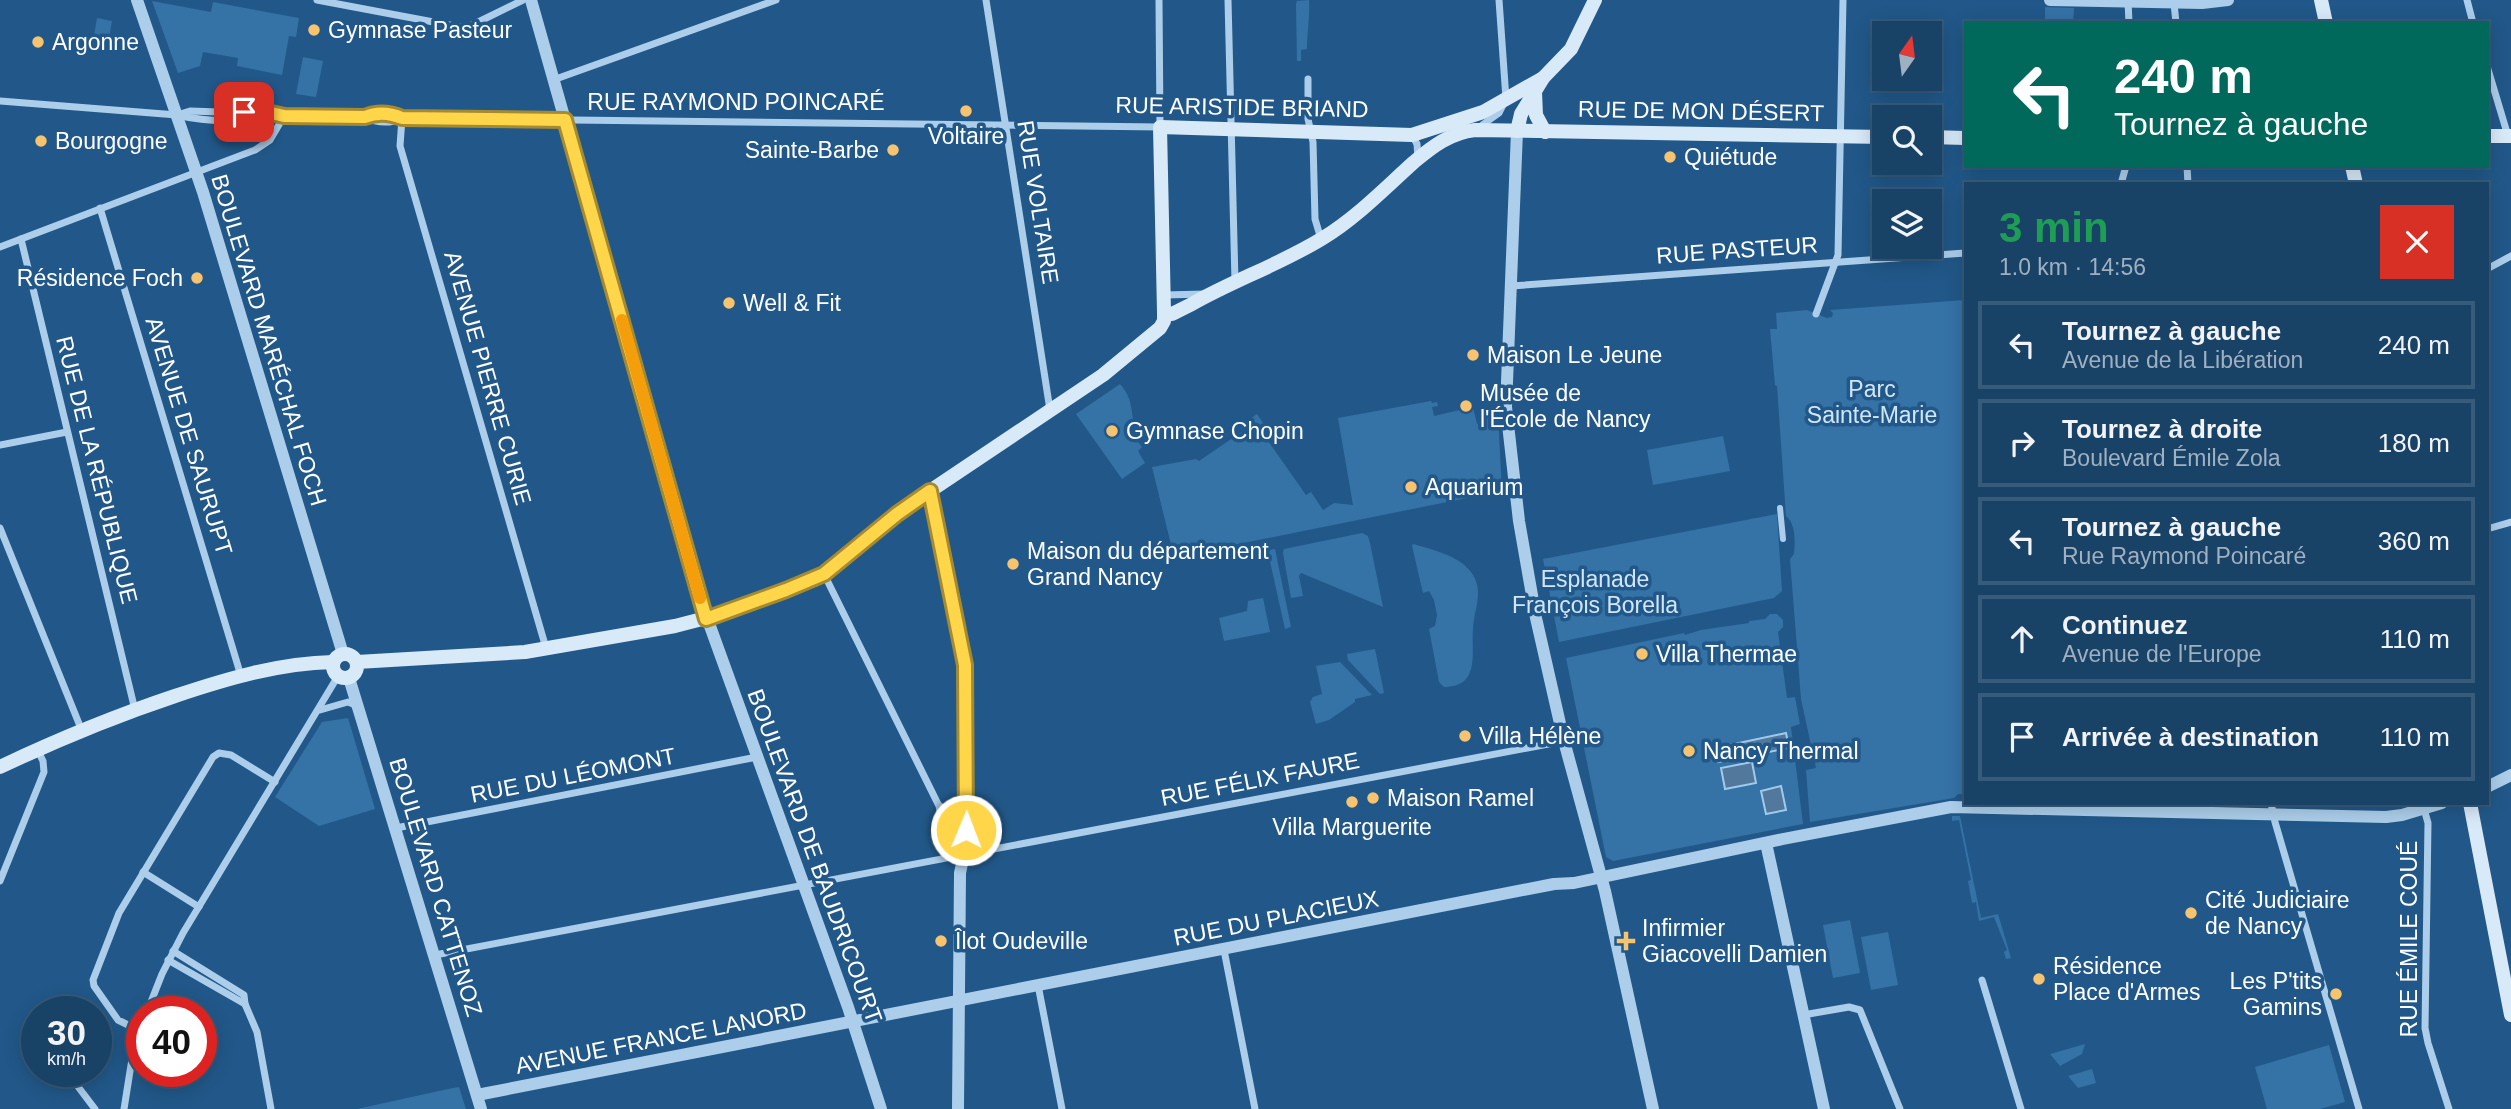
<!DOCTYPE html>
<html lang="fr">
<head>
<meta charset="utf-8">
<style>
  :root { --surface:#194267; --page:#22496d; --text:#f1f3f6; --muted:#9fb0c0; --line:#375b7b }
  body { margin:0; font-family:Helvetica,sans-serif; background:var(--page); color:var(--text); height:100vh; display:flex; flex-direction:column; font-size:26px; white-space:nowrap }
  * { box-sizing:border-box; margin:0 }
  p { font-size:23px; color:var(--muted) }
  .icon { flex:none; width:38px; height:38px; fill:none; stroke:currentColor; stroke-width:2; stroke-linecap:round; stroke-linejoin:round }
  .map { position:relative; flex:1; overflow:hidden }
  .panel { position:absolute; left:1964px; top:182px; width:525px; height:623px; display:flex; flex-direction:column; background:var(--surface); border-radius:0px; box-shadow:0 4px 18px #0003,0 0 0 2px var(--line) }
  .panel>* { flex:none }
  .guide { position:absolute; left:1964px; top:21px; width:525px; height:147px; border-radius:0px; box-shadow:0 4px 18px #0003,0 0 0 2px var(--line); background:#00695c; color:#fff; overflow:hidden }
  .needle { width:46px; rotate:14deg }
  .buttons { position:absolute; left:1872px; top:21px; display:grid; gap:14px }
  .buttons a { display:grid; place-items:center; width:70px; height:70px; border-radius:0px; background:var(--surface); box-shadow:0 4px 18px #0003,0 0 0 2px var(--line); font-size:35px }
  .speed { position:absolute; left:21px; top:996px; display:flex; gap:14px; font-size:35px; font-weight:700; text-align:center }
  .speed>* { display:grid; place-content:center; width:91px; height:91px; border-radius:50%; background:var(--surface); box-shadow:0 4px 18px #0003,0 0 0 2px var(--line); line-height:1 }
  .speed small { font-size:18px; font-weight:400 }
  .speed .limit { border:10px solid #d22; background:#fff; color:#111 }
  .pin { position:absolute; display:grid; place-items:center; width:60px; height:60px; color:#fff; margin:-30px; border-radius:14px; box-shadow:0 4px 10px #0006 }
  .me { position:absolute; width:77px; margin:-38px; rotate:1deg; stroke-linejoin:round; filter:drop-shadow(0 0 5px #0008) }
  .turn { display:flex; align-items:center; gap:24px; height:147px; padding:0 35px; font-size:32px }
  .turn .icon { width:91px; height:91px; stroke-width:2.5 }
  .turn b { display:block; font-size:49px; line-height:60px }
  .round { display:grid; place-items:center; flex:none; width:74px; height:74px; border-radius:0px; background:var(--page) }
  .head { display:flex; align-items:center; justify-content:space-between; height:119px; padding:0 35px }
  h1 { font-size:42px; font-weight:800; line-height:52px; color:#1e9e55 }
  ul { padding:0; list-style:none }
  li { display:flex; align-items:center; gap:21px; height:88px; margin:0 14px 10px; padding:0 21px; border:4px solid var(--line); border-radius:0px }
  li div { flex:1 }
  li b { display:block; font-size:26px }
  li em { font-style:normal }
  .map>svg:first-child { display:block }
  .green { fill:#3572a6 }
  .water { fill:#52789b; stroke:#a0caec; stroke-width:2 }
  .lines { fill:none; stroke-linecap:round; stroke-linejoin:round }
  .pedestrian { stroke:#acceea; stroke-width:6 }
  .minor { stroke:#acceea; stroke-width:7 }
  .tertiary { stroke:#acceea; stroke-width:12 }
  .secondary { stroke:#d8e9f8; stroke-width:14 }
  .route-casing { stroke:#a68a30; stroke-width:18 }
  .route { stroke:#ffd54a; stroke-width:12 }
  .slow { stroke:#f59e0b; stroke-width:12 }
  .poi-dot { fill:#f7c36e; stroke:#215889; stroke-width:2.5 }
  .labels { text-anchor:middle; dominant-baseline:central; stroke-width:7; stroke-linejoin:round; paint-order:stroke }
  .poi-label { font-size:23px; fill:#fff; stroke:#215889; text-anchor:start }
  .street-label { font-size:23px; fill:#fff; stroke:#215889 }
  .park-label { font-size:23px; fill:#d1e6f8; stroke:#215889 }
</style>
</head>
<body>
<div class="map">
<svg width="2511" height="1109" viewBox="0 0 2511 1109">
  <rect width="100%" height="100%" fill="#215889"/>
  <g class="green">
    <path d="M1309 0C1310 18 1307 32 1307 49L1301 50V61H1297L1296 4 1297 1Z"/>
    <path d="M152 1 211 12 213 2 299 18 296 37 289 36 282 75 237 66 238 58 203 52 200 66 178 73Z"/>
    <path d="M2045 7 2074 8 2073 23H2045Z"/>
    <path d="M97 18 112 21 107 50 92 47Z"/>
    <path d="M303 57 323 61 316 97 296 94Z"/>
    <path d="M1965 300V794H1958L1954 798 1810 822 1806 770 1816 768 1801 699 1790 559 1794 554C1795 542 1796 524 1786 516L1777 386 1775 385 1770 329H1777L1776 313 1807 310 1827 318 1832 317 1833 313 1830 310Z"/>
    <path d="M1120 384C1137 403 1128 418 1139 435L1135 438 1142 447 1138 451 1145 463 1122 479 1076 414Z"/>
    <path d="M1431 401 1432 403 1437 402 1438 406 1432 407 1434 416 1473 407 1477 424 1484 422 1483 418 1498 415 1502 491 1174 557 1152 467 1196 459 1199 461 1243 431 1240 426 1257 414 1271 435 1266 438 1306 495 1311 492 1323 510 1334 503 1353 505 1338 418Z"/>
    <path d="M1723 436 1730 471 1653 485 1647 450Z"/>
    <path d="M1777 514 1782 591 1774 598 1559 642 1543 559Z"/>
    <path d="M1362 533 1368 536 1370 543 1383 607 1301 573 1299 576 1303 596 1291 598 1283 553 1284 549Z"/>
    <path d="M1413 544C1433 550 1458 555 1471 572 1485 591 1474 609 1473 629 1471 652 1481 687 1444 687L1439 682 1429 629 1435 626 1437 615 1434 600 1429 591 1423 593 1412 546Z"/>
    <path d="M1275 549 1291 627 1285 629 1269 557V550Z"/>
    <path d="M1263 598 1270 632 1224 641 1219 618 1247 611 1248 601Z"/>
    <path d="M1770 614H1777L1783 620V627L1778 632 1787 698 1795 697 1800 724 1791 727 1803 824 1613 861 1606 857 1566 658 1684 633 1685 635 1701 630 1749 623V621L1765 619Z"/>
    <path d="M1375 649 1384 693 1380 694 1348 660 1347 654Z"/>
    <path d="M1340 662 1372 695 1355 699V702L1329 720 1316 724 1310 702 1313 697 1322 694 1316 666Z"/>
    <path d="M348 718 375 809 319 826 275 797 322 722Z"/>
    <path d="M1952 816H1960L1981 918 1998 914 2011 958 2006 959 2004 952 2007 950 1994 917 1979 921 1976 902 1972 903 1968 881 1971 880 1959 820 1952 821Z"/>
    <path d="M1850 920 1860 973 1833 978 1823 925Z"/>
    <path d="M1888 932 1898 985 1871 990 1861 937Z"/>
    <path d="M2085 1044 2082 1054 2060 1066 2050 1054Z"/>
    <path d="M2329 1045 2345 1102 2320 1109H2267L2255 1067Z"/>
    <path d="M2092 1069 2096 1083 2078 1088 2068 1076Z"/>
    <path d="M459 1087 466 1109H357L448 1089Z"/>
  </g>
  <g class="water">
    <path d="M1786 733 1789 748 1718 762 1715 748Z"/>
    <path d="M1752 762 1756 783 1725 789 1721 768Z"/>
    <path d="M1781 786 1786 810 1766 814 1761 791Z"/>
  </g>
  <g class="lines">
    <path class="pedestrian" d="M1780 508 1783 539"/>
    <g class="minor">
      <path d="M317 0 460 27H468L523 0"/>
      <path d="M986 0 1050 410"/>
      <path d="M1228 0 1235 282"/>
      <path d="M2467 0 2473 23"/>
      <path d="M2128 1 2129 23"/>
      <path d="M2174 3 2176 23"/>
      <path d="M2487 66 2508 136"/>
      <path d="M1308 79V119L1313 142 1315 219 1321 239"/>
      <path d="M553 80 776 0"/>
      <path d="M0 101 177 115C206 122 253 124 281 116"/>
      <path d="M177 115 190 111 364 117C377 112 390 113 402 118L1160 127 1159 0"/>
      <path d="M364 117C377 123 390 124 402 118"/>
      <path d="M402 118 400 146 546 648"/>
      <path d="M1478 128 1499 113 1506 99 1499 0"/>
      <path d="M1412 135 1417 144 1418 158"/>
      <path d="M2187 166 2188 184"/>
      <path d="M2121 184 2126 166"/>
      <path d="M100 208 241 676"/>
      <path d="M21 239 135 710"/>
      <path d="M0 247 255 150 270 140 284 116"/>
      <path d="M2487 269 2511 256"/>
      <path d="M1511 286 1965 253"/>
      <path d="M1164 295 1205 294"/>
      <path d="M1816 314 1838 255 1843 0"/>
      <path d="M0 445 67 432"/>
      <path d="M0 528 82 731"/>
      <path d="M2487 529 2511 522"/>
      <path d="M824 574 939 806 941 815 964 855"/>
      <path d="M320 710 348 702 358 706"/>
      <path d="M2271 803 2275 822 2359 1109"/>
      <path d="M940 806 949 815 966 816"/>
      <path d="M2424 809 2428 823 2425 1028 2428 1043 2449 1109"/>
      <path d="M396 828 757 757"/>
      <path d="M143 872 199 907"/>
      <path d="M0 881 44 772 43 761 37 749"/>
      <path d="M1224 950 1255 1109"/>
      <path d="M173 951 244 995 245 1004 257 1032 271 1109"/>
      <path d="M435 955 1564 741"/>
      <path d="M168 960 245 1004"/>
      <path d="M1982 980 2021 1109"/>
      <path d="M1038 985 1062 1109"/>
      <path d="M147 1012 162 974 183 933 338 676"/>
      <path d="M1803 1015 1849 1007 1860 1010 1900 1109"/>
      <path d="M140 1031 118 1020 94 986 93 980 119 913 213 757 219 753 231 755 275 782"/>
      <path d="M74 1071 76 1084 95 1109"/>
      <path d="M124 1109 131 1065 142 1026"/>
    </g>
    <g class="tertiary">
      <path d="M137 0 203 192 343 654"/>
      <path d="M531 0 702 604 848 1007 881 1109"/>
      <path d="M2050 0 2202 3 2228 0"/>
      <path d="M1517 131 1506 407 1519 521 1536 618 1564 741 1605 891 1653 1109"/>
      <path d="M930 491 965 665 966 845 960 873 958 1109"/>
      <path d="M349 678 481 1109"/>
      <path d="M2487 787 2511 775"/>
      <path d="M1766 843 1824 1109"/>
      <path d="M477 1095 1554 884 1574 883 1783 839 1951 807 2386 817 2402 815 2442 803"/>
    </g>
    <g class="secondary">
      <path d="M2321 0 2326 23"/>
      <path d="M1535 92 1536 115 1545 132"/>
      <path d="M1517 131 1521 114 1543 78 1571 49 1595 0"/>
      <path d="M2487 136H2511"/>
      <path d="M1930 137 1965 138"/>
      <path d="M2352 166 2356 184"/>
      <path d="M1164 312 1172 314 1192 304C1234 280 1281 264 1323 238 1356 218 1385 188 1414 162 1433 146 1450 133 1475 130L1885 137"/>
      <circle cx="345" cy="666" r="12"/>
      <path d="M357 662 525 652 675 626 729 612 814 580 840 563 897 514 930 491 1103 375 1160 328 1164 321V312L1160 127 1412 135 1483 112 1543 78"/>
      <path d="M0 767C57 740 115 716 175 696 226 679 279 663 333 662"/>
      <path d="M2470 803 2511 1015"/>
    </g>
  </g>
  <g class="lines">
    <defs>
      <path id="route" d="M244 112H267L284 116 365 117C377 112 390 113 402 118L565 120 706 619 786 590 824 574 897 514 930 491 965 665 966 830"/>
    </defs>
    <use href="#route" class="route-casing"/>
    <use href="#route" class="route"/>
    <path class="slow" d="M622 320 700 598"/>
  </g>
  <g class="poi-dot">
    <circle cx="314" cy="30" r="7"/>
    <circle cx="38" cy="42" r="7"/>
    <circle cx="966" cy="111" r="7"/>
    <circle cx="41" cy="141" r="7"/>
    <circle cx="893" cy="150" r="7"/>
    <circle cx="1670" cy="157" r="7"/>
    <circle cx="197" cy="278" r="7"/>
    <circle cx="729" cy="303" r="7"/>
    <circle cx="1473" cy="355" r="7"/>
    <circle cx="1466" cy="406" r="7"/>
    <circle cx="1112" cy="431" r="7"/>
    <circle cx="1411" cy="487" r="7"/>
    <circle cx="1013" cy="564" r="7"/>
    <circle cx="1642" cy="654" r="7"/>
    <circle cx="1465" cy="736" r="7"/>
    <circle cx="1689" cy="751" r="7"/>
    <circle cx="1373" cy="798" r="7"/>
    <circle cx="1352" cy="802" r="7"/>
    <circle cx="2191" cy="913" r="7"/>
    <circle cx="941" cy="941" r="7"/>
    <path d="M1622.5 930.5h7v7h7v7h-7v7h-7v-7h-7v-7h7z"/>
    <circle cx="2039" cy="979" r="7"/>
    <circle cx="2336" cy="994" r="7"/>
  </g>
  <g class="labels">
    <g class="poi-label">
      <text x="328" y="30">Gymnase Pasteur</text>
      <text x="52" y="42">Argonne</text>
      <text x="966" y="136" text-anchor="middle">Voltaire</text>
      <text x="55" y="141">Bourgogne</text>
      <text x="879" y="150" text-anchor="end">Sainte-Barbe</text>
      <text x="1684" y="157">Quiétude</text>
      <text x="183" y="278" text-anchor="end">Résidence Foch</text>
      <text x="743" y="303">Well &amp; Fit</text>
      <text x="1487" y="355">Maison Le Jeune</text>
      <text x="1480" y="393">Musée de<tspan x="1480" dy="26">l'École de Nancy</tspan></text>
      <text x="1126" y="431">Gymnase Chopin</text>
      <text x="1425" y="487">Aquarium</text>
      <text x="1027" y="551">Maison du département<tspan x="1027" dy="26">Grand Nancy</tspan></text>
      <text x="1656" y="654">Villa Thermae</text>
      <text x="1479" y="736">Villa Hélène</text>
      <text x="1703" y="751">Nancy Thermal</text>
      <text x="1387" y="798">Maison Ramel</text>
      <text x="1352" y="827" text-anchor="middle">Villa Marguerite</text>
      <text x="2205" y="900">Cité Judiciaire<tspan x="2205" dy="26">de Nancy</tspan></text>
      <text x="1642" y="928">Infirmier<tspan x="1642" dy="26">Giacovelli Damien</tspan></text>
      <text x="955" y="941">Îlot Oudeville</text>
      <text x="2053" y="966">Résidence<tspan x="2053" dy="26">Place d'Armes</tspan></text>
      <text x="2322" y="981" text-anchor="end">Les P'tits<tspan x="2322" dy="26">Gamins</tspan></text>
    </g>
    <g class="street-label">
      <text x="736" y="102">RUE RAYMOND POINCARÉ</text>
      <text transform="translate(1242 107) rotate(1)">RUE ARISTIDE BRIAND</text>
      <text transform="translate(1701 111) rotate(1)">RUE DE MON DÉSERT</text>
      <text transform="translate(1038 202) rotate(81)">RUE VOLTAIRE</text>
      <text transform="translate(1737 250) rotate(-4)">RUE PASTEUR</text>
      <text transform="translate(269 340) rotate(73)">BOULEVARD MARÉCHAL FOCH</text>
      <text transform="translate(488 378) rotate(74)">AVENUE PIERRE CURIE</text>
      <text transform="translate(189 436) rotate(73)">AVENUE DE SAURUPT</text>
      <text transform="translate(97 470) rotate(76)">RUE DE LA RÉPUBLIQUE</text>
      <text transform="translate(573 775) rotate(-11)">RUE DU LÉOMONT</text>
      <text transform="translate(1260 779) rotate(-11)">RUE FÉLIX FAURE</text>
      <text transform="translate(815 856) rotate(70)">BOULEVARD DE BAUDRICOURT</text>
      <text transform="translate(436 887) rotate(73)">BOULEVARD CATTENOZ</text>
      <text transform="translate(1276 918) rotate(-11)">RUE DU PLACIEUX</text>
      <text transform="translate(2409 939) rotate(-90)">RUE ÉMILE COUÉ</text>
      <text transform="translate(661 1038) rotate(-11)">AVENUE FRANCE LANORD</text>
    </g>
    <g class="park-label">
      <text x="1872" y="389">Parc<tspan x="1872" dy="26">Sainte-Marie</tspan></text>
      <text x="1595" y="579">Esplanade<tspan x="1595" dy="26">François Borella</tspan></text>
    </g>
  </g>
</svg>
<div class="buttons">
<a><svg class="needle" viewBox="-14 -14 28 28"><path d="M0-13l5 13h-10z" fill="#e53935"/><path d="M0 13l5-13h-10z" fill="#9fb0c0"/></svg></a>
<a><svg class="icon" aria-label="search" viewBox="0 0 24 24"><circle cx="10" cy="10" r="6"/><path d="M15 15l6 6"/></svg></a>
<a><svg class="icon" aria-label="layers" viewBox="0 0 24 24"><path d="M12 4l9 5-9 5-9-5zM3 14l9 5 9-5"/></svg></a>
</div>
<div class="speed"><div>30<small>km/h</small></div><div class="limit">40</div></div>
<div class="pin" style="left:244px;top:112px;background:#d93025"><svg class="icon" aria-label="arrive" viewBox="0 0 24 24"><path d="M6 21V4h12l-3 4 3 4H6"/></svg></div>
<svg class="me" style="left:966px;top:830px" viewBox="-20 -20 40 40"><circle r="17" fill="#ffd54a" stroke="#fff" stroke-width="3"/><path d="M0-11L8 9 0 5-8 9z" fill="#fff"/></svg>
<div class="guide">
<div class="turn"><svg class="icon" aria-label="left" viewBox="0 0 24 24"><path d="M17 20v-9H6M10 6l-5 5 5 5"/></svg><div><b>240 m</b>Tournez à gauche</div></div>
</div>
<section class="panel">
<div class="head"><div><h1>3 min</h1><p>1.0 km · 14:56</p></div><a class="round" style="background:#d93025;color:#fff"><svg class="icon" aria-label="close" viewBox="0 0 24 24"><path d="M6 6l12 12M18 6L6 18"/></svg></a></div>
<ul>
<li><svg class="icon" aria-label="left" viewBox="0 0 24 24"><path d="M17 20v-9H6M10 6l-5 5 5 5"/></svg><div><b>Tournez à gauche</b><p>Avenue de la Libération</p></div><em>240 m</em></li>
<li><svg class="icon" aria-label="right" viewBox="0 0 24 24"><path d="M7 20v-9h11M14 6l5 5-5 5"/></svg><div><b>Tournez à droite</b><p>Boulevard Émile Zola</p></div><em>180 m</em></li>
<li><svg class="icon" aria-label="left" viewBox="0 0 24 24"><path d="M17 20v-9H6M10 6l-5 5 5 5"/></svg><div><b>Tournez à gauche</b><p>Rue Raymond Poincaré</p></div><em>360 m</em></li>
<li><svg class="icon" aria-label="ahead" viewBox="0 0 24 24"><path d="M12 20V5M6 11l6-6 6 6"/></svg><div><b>Continuez</b><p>Avenue de l'Europe</p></div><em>110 m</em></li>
<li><svg class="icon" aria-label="arrive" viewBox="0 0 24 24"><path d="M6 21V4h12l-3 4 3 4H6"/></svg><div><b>Arrivée à destination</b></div><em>110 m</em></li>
</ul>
</section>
</div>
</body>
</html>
